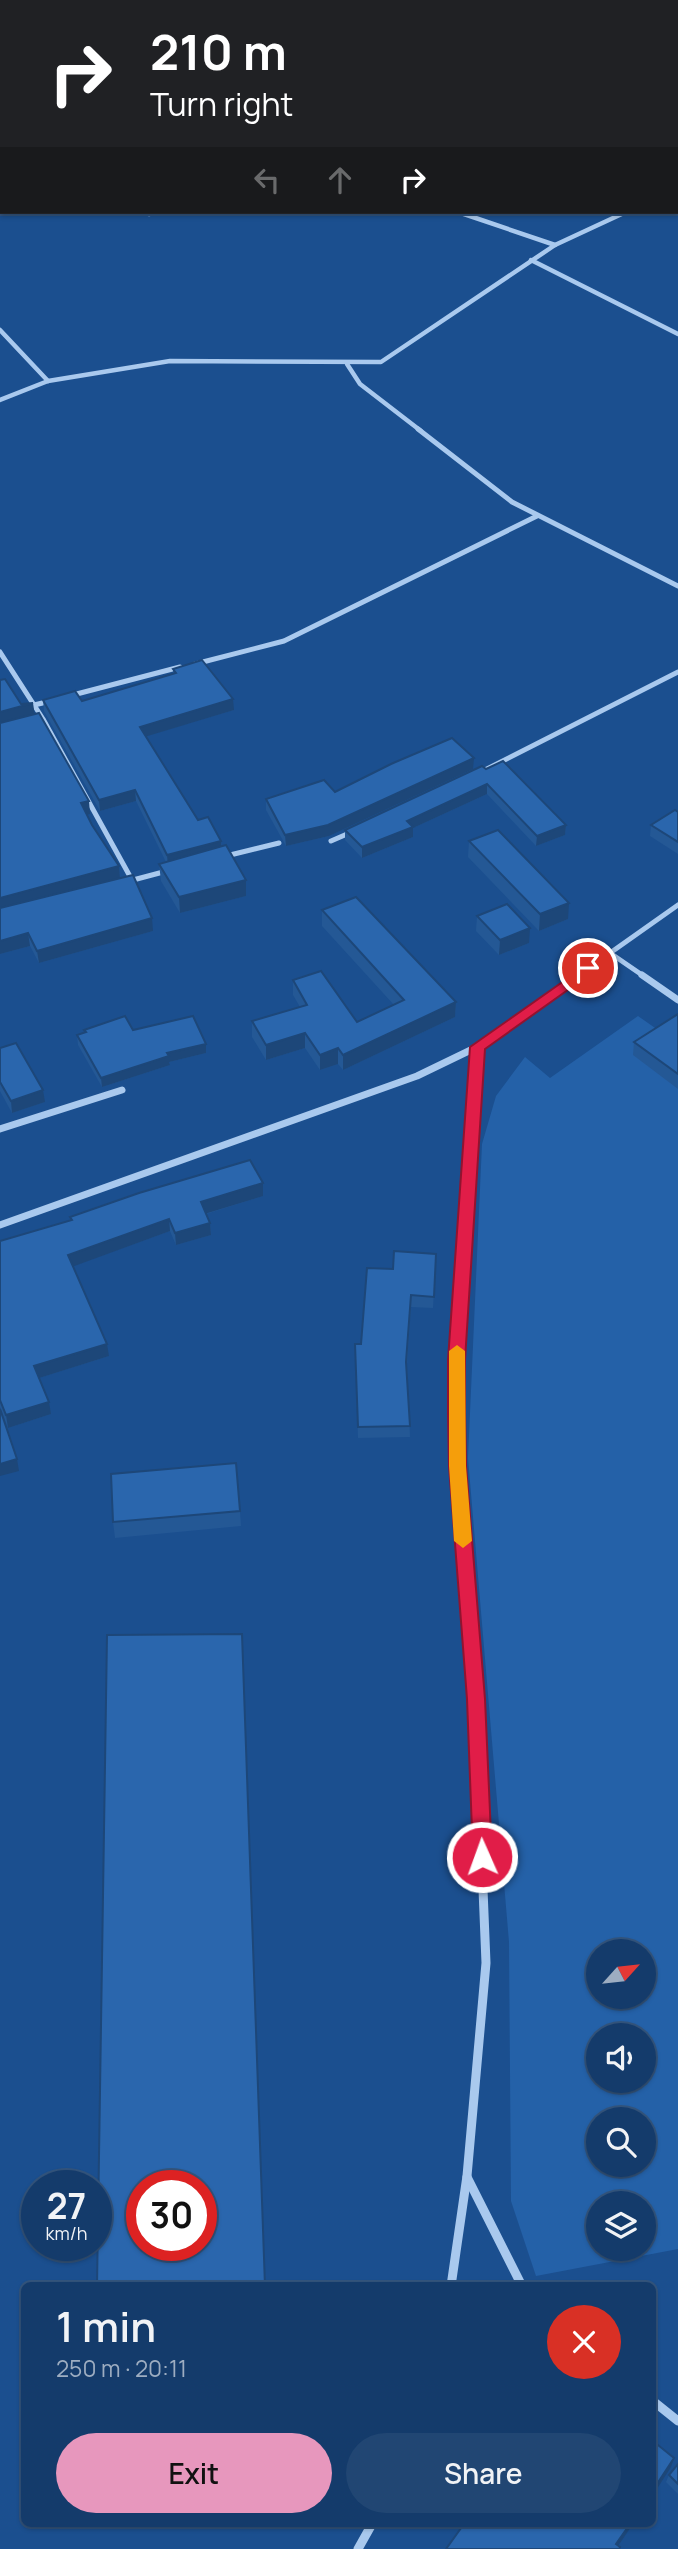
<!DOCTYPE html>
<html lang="en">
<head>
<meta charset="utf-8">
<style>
  :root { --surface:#143b6b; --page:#214673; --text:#f1f3f6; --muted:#9dadc1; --line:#33557e; --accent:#e797bd }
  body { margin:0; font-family:Manrope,sans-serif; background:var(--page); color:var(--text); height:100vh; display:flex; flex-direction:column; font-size:26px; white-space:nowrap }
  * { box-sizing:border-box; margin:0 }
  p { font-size:23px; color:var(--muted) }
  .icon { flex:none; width:38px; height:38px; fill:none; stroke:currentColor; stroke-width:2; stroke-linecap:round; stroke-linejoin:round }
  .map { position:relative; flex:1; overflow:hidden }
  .details { position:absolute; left:21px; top:2282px; width:635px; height:245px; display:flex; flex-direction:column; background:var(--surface); border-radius:10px; box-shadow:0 2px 5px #0004,0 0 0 2px var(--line) }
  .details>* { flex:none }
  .top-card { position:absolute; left:0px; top:0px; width:679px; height:214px; box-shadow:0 2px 5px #0004,0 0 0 2px var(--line); background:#202124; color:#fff; overflow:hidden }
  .needle { width:46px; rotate:63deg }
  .fabs { position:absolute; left:586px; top:1939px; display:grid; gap:14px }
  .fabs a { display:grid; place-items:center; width:70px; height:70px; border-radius:50%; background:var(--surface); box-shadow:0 2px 5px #0004,0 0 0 2px var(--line); font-size:35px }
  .speed { position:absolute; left:21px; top:2170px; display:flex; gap:14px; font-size:35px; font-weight:700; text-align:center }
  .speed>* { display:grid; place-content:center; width:91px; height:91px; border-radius:50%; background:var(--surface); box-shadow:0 2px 5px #0004,0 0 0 2px var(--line); line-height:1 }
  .speed small { font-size:18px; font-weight:400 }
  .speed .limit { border:10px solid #d22; background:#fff; color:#111 }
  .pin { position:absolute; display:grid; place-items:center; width:60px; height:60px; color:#fff; margin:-30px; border:4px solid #fff; border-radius:50%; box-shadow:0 2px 7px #0007 }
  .me { position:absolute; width:77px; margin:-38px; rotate:358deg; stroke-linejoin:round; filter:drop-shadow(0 0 5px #0008) }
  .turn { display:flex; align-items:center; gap:24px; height:147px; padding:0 35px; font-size:32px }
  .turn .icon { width:91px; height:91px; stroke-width:2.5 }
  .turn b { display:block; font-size:49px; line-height:60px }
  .lanes { display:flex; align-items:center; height:66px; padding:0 35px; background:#0003; justify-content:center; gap:35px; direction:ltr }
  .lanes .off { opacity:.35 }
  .round { display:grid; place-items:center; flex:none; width:74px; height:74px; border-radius:37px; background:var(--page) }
  .summary { display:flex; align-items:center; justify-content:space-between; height:119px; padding:0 35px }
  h1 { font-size:42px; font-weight:600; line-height:52px }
  .primary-button { display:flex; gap:14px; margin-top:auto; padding:14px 35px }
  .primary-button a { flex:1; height:80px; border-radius:42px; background:var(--accent); color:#111; font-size:28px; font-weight:600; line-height:80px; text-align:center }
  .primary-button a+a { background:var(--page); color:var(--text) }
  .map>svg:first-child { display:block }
  .green { fill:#2461a8; fill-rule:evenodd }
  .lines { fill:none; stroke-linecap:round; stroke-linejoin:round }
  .minor-far3 { stroke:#a9c9ee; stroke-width:4.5 }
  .minor-far2 { stroke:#a9c9ee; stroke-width:5 }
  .minor-far1 { stroke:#a9c9ee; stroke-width:7 }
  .minor { stroke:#a9c9ee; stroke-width:9 }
  .primary { fill:#f0f6ff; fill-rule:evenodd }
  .wall { fill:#245895 }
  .shaded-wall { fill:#1d4779 }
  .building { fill:#2a66ad; stroke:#1d4779; stroke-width:2; fill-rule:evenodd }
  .route { fill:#e11d48; stroke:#92132f; stroke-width:2 }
  .slow { fill:#f59e0b }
</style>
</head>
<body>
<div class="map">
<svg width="678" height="2549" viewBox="0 0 678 2549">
  <rect width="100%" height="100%" fill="#1b4f8f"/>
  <path class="green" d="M638 1016 678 1044V2249L536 2276 511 2201 509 1942 468 1458 482 1144 496 1096 525 1057 550 1078ZM598 1951H644V1997H598ZM598 2035H644V2081H598ZM598 2119H644V2165H598ZM598 2203H644V2249H598Z"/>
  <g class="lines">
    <g class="minor-far3">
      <path d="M458 212 555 245"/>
      <path d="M149 214 155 212"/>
      <path d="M531 260 678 334"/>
      <path d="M0 330 48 381"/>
      <path d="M347 364 360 384 421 431"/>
      <path d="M0 400 48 381 170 361 381 362 555 245 626 212"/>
    </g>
    <g class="minor-far2">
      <path d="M418 429 512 502 678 586"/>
      <path d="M0 652 43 719 132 880"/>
      <path d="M195 664 284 641 537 516"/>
      <path d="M69 696 180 667"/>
      <path d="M34 705 51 701"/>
      <path d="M479 773 678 672"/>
      <path d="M331 841 354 831"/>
      <path d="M226 856 279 843"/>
      <path d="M133 880 167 871"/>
      <path d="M610 953 645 977"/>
      <path d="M576 977 678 905"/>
    </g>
    <g class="minor-far1">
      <path d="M642 975 678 1000"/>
      <path d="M0 1129 122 1090"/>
      <path d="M0 1225 417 1076 477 1047 578 975"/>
      <path d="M474 1670 457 1466V1360L477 1047"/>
    </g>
    <g class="minor">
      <path d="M467 2177 522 2286"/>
      <path d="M451 2286 467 2176 486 1963 474 1668"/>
      <path d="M653 2401 678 2421"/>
      <path d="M358 2549 372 2524"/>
    </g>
    <g class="primary">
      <path d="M157 0H173L175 2H158Z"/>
      <rect x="677" y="116" width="1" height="6"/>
    </g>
  </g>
  <g class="wall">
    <path d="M173 669 234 710 146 736 198 820 221 841 222 846 246 896 180 913 161 881 159 864 166 862 136 801 100 811 44 711 43 700 82 701 173 674Z"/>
    <path d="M0 680 21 704 34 714 90 814H87L92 825 119 866 120 878 153 931 39 963 30 946 0 954Z"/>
    <path d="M482 766 566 825 565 835 536 846 487 794 413 828V837L362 858 345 840V830Z"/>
    <path d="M473 769 329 836 286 846 266 810V799L335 792Z"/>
    <path d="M678 812V854L650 836 651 825Z"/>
    <path d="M469 841 568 919 539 931 468 857Z"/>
    <path d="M322 910 456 1002 455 1017 343 1070 338 1064 320 1070 305 1048 266 1060 252 1037V1021L300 1007 293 995V980L357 1022 394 1005 322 926Z"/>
    <path d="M477 916 529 943 499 955 476 931Z"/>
    <path d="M678 1014V1089L633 1055 634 1042Z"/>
    <path d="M84 1030H133L206 1053 169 1062 170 1065 102 1087 78 1045 77 1035 85 1033Z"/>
    <path d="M0 1048 45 1102 12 1113 0 1091Z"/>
    <path d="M263 1196 206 1214 210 1223 211 1235 176 1245 170 1231 73 1266 109 1356 39 1378 51 1414 8 1428 0 1407V1241L71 1220 70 1217Z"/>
    <path d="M436 1254 433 1308 411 1307 407 1365 410 1437 358 1438 355 1355 361 1344 393 1269Z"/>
    <path d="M240 1511 241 1526 115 1538 113 1522Z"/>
    <path d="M678 2464V2494L666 2482 669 2475Z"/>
  </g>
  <g class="shaded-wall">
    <path d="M233 699 234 710 141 738 140 727Z"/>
    <path d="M33 703 35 716 0 725V712Z"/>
    <path d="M474 758 473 769 329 836 286 846 285 835Z"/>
    <path d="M487 784V794L413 828V837L362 858V847L407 821Z"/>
    <path d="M135 790 136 801 100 811 99 800Z"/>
    <path d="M89 801 90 814 82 816 81 803Z"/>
    <path d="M566 825 565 835 536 846 537 836Z"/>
    <path d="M221 841 222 852 168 866 167 855Z"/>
    <path d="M119 866 120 878 0 911V898Z"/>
    <path d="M246 880V896L180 913 179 897Z"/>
    <path d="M569 903 568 919 539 931 540 914Z"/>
    <path d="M152 918 153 931 39 963 37 951Z"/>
    <path d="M530 928 529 943 499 955 500 940Z"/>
    <path d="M28 933 30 946 0 954V941Z"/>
    <path d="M456 1002 455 1017 343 1070V1055Z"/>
    <path d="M305 1033V1048L266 1060V1045Z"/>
    <path d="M206 1044V1053L169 1062 170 1065 102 1087 101 1078 167 1053Z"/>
    <path d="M338 1048V1064L320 1070V1055Z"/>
    <path d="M43 1090 45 1102 12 1113 11 1101Z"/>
    <path d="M263 1183V1196L201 1215V1202Z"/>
    <path d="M169 1219 170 1231 69 1268 68 1255Z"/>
    <path d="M210 1223 211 1235 176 1245 175 1233Z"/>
    <path d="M107 1344 109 1356 36 1379 34 1366Z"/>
    <path d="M49 1402 51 1414 8 1428 6 1415Z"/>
    <path d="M17 1459 19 1471 0 1476V1464Z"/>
    <path d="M674 2458 671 2467 653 2495V2490Z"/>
    <path d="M630 2524H633L616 2549V2544Z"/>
  </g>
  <g class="building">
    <path d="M202 660 233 699 140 727 198 820 208 817 221 841 167 855 135 790 99 800 43 700 75 691 82 701 176 673 173 669Z"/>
    <path d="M5 679 21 704 33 703 0 712V680Z"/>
    <path d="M39 713 89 801 81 803 92 825 119 866 0 898V723Z"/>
    <path d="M452 738 474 758 328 825 285 835 266 799 324 780 335 792 391 764Z"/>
    <path d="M503 761 566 825 537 836 487 784 407 821 413 827 362 847 345 830 482 766 486 769Z"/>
    <path d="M675 810 678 812V842L651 825Z"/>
    <path d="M498 830 569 903 540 914 469 841Z"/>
    <path d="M226 845 246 880 179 897 159 864Z"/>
    <path d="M133 875 152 918 37 951 28 933 0 941V908Z"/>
    <path d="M356 897 456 1002 343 1055 338 1048 320 1055 305 1033 266 1045 252 1021 307 1005 293 980 321 971 357 1022 404 1000 322 910Z"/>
    <path d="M507 904 530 928 500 940 477 916Z"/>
    <path d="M678 1014V1074L634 1042Z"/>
    <path d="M125 1016 133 1030 193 1016 206 1044 167 1053 169 1056 101 1078 77 1035 86 1032 84 1030Z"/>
    <path d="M16 1043 43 1090 11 1101 0 1082V1048Z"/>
    <path d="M250 1160 263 1183 201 1202 210 1223 175 1233 169 1219 68 1255 107 1344 34 1366 49 1402 6 1415 0 1400V1241L72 1220 70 1217 139 1193Z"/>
    <path d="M394 1251 436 1254 434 1297 411 1295 406 1362 410 1426 358 1427 355 1344H361L367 1268 393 1269Z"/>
    <path d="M0 1409 17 1459 0 1464Z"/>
    <path d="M236 1463 240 1511 113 1522 111 1474Z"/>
    <path d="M242 1634 265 2286H97L107 1635ZM142 2186H201V2245H142Z"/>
    <path d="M653 2441 674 2458 653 2490Z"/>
    <path d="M678 2464V2484L669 2475Z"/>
    <path d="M464 2524H630L616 2544 620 2547 619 2549H446Z"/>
  </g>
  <path class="route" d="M588 964 593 965V972L485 1049 465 1360V1413L466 1466 485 1699 492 1857 489 1864 482 1866 475 1864 473 1857 467 1699 449 1466 448 1413V1360L470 1047Z"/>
  <path class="slow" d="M457 1345 465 1351 466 1466 472 1541 463 1548 454 1541 449 1466V1351Z"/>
</svg>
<div class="fabs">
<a><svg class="needle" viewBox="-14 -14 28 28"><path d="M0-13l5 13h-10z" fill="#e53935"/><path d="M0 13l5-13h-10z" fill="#9dadc1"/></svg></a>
<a><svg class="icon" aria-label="sound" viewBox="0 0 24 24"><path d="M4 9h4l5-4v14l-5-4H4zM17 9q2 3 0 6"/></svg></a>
<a><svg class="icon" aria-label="search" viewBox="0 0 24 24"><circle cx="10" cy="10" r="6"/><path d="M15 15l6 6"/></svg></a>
<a><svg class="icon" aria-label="layers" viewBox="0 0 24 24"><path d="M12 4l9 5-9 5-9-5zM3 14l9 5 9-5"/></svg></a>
</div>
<div class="speed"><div>27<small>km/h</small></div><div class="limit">30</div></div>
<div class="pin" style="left:588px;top:968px;background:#d93025"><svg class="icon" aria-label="arrive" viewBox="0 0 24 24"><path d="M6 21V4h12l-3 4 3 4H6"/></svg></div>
<svg class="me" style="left:482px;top:1857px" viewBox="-20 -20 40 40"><circle r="17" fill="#e11d48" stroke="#fff" stroke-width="3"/><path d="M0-11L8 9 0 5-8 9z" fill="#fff"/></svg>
<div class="top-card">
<div class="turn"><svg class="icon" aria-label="right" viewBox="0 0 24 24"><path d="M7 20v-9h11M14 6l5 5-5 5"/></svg><div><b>210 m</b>Turn right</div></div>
<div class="lanes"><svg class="icon off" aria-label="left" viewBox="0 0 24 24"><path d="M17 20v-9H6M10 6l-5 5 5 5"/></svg><svg class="icon off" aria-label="ahead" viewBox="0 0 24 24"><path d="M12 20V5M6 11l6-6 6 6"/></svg><svg class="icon" aria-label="right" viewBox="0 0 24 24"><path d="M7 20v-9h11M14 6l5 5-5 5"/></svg></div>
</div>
<section class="details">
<div class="summary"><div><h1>1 min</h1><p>250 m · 20:11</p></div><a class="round" style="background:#d93025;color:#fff"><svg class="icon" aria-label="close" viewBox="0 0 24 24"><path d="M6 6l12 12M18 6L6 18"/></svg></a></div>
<div class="primary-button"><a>Exit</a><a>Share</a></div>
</section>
</div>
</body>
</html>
